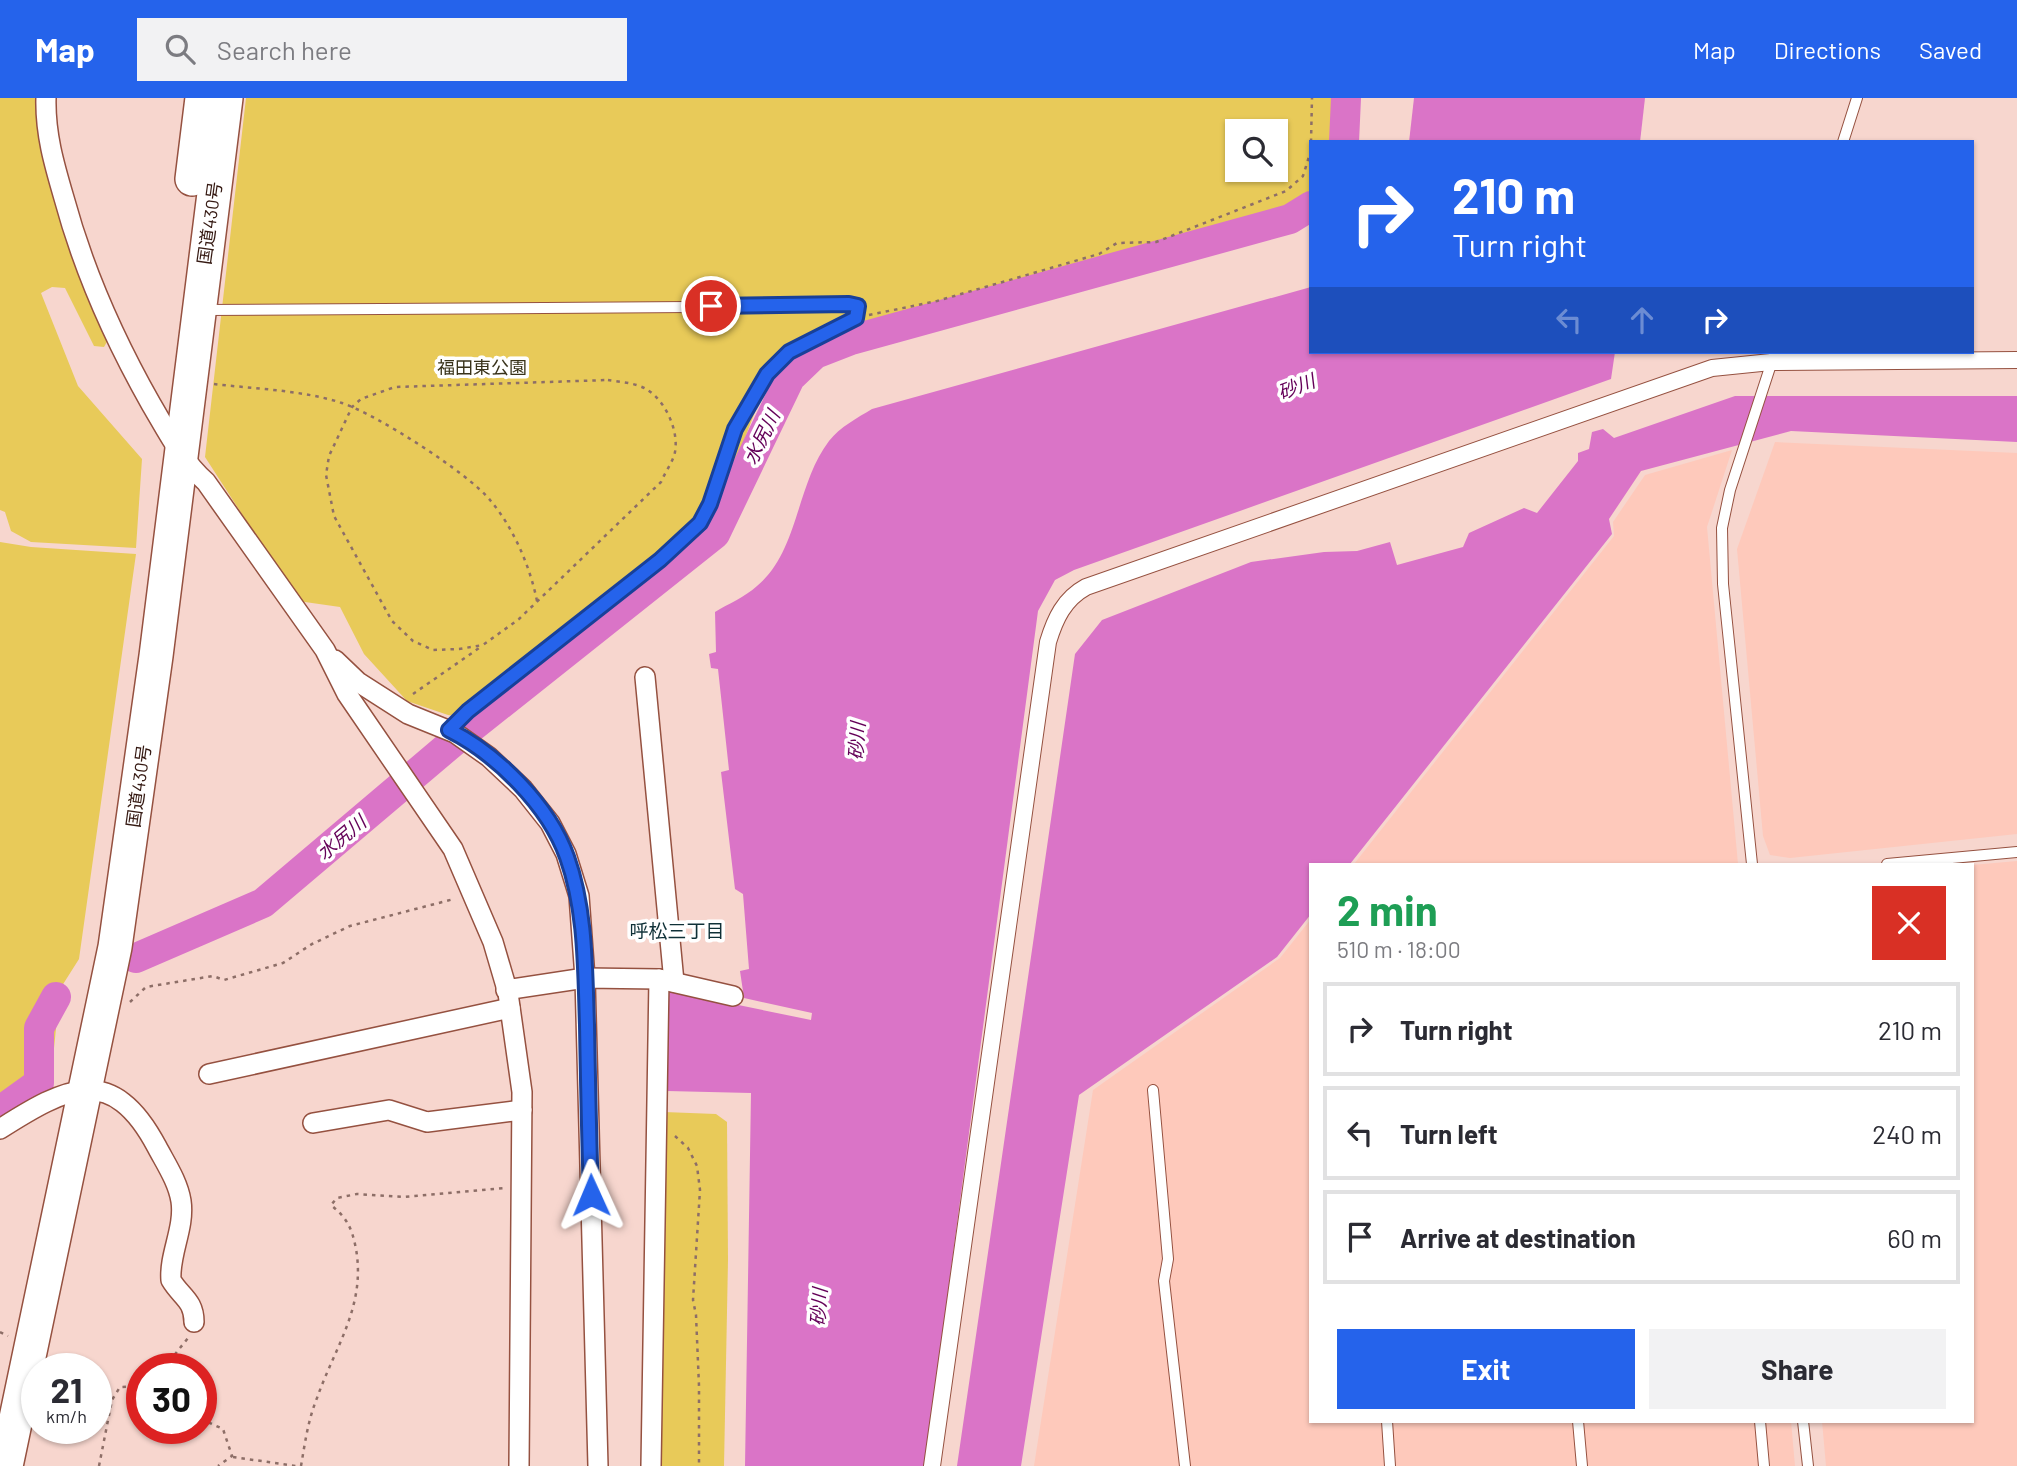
<!DOCTYPE html>
<html lang="en">
<head>
<meta charset="utf-8">
<style>
  :root { --surface:#fff; --page:#f2f2f3; --text:#2b2b33; --muted:#7c7c81; --line:#e1e1e2; --accent:#2563eb }
  body { margin:0; font-family:Barlow,"Noto Sans JP",sans-serif; background:var(--page); color:var(--text); height:100vh; display:flex; flex-direction:column; font-size:26px; white-space:nowrap }
  * { box-sizing:border-box; margin:0 }
  p { font-size:23px; color:var(--muted) }
  .icon { flex:none; width:38px; height:38px; fill:none; stroke:currentColor; stroke-width:2; stroke-linecap:round; stroke-linejoin:round }
  .map { position:relative; flex:1; overflow:hidden }
  .sheet { position:absolute; left:1309px; top:765px; width:665px; height:560px; display:flex; flex-direction:column; background:var(--surface); border-radius:0px; box-shadow:0 2px 5px #0004 }
  .sheet>* { flex:none }
  .hud { position:absolute; left:1309px; top:42px; width:665px; height:214px; border-radius:0px; box-shadow:0 2px 5px #0004; background:#2563eb; color:#fff; overflow:hidden }
  .controls { position:absolute; left:1225px; top:21px; display:grid; gap:14px }
  .controls a { display:grid; place-items:center; width:63px; height:63px; border-radius:0px; background:var(--surface); box-shadow:0 2px 5px #0004; font-size:35px }
  .speed { position:absolute; left:21px; top:1255px; display:flex; gap:14px; font-size:35px; font-weight:700; text-align:center }
  .speed>* { display:grid; place-content:center; width:91px; height:91px; border-radius:50%; background:var(--surface); box-shadow:0 2px 5px #0004; line-height:1 }
  .speed small { font-size:18px; font-weight:400 }
  .speed .limit { border:10px solid #d22; background:#fff; color:#111 }
  .pin { position:absolute; display:grid; place-items:center; width:60px; height:60px; color:#fff; margin:-30px; border:4px solid #fff; border-radius:50%; box-shadow:0 2px 7px #0007 }
  .me { position:absolute; width:77px; margin:-38px; rotate:359deg; stroke-linejoin:round; filter:drop-shadow(0 0 5px #0008) }
  .turn { display:flex; align-items:center; gap:24px; height:147px; padding:0 28px; font-size:32px }
  .turn .icon { width:91px; height:91px; stroke-width:2.5 }
  .turn b { display:block; font-size:49px; line-height:60px }
  .lanes { display:flex; align-items:center; height:66px; padding:0 28px; background:#0003; justify-content:center; gap:35px; direction:ltr }
  .lanes .off { opacity:.35 }
  .round { display:grid; place-items:center; flex:none; width:74px; height:74px; border-radius:0px; background:var(--page) }
  .summary { display:flex; align-items:center; justify-content:space-between; height:119px; padding:0 28px }
  h1 { font-size:42px; font-weight:700; line-height:52px; color:#1e9e55 }
  .cta { display:flex; gap:14px; margin-top:auto; padding:14px 28px }
  .cta a { flex:1; height:80px; border-radius:0px; background:var(--accent); color:#fff; font-size:28px; font-weight:700; line-height:80px; text-align:center }
  .cta a+a { background:var(--page); color:var(--text) }
  ul { padding:0; list-style:none }
  li { display:flex; align-items:center; gap:21px; height:94px; margin:0 14px 10px; padding:0 14px; border:4px solid var(--line); border-radius:0px }
  li div { flex:1 }
  li b { display:block; font-size:26px }
  li em { font-style:normal }
  header { display:flex; align-items:center; gap:42px; box-sizing:border-box; height:98px; padding:0 35px; background:var(--accent); color:#fff }
  header strong { font-size:33px }
  nav { display:flex; gap:38px; margin-inline-start:auto; font-size:24px }
  .search { width:490px; height:63px; background:var(--page); display:flex; align-items:center; gap:18px; box-sizing:border-box; padding:0 24px; border-radius:0px; color:var(--muted); font-size:26px }
  .map>svg:first-child { display:block }
  .built { fill:#fec9bb }
  .green { fill:#e8ca59; fill-rule:evenodd }
  .water { fill:#da74c7 }
  .lines { fill:none; stroke-linecap:round; stroke-linejoin:round }
  .river { stroke:#da74c7; stroke-width:30 }
  .service-casing { stroke:#955140; stroke-width:12 }
  .pedestrian-casing { stroke:#955140; stroke-width:18 }
  .minor-casing { stroke:#955140; stroke-width:22 }
  .trunk-casing { stroke:#955140; stroke-width:36 }
  .path { stroke:#8d6e67; stroke-width:2.5; stroke-dasharray:3.5 5; stroke-linecap:butt }
  .service { stroke:#fff; stroke-width:10 }
  .pedestrian { stroke:#fff; stroke-width:16 }
  .minor { stroke:#fff; stroke-width:19 }
  .trunk { stroke:#fff; stroke-width:33 }
  .route-casing { stroke:#184099; stroke-width:18 }
  .route { stroke:#2563eb; stroke-width:12 }
  .labels { text-anchor:middle; dominant-baseline:central; stroke-width:7; stroke-linejoin:round; paint-order:stroke }
  .street-label { font-size:18px; fill:#351912; stroke:#fff }
  .park-label { font-size:18px; fill:#39331b; stroke:#fff }
  .water-label { font-size:19px; font-style:italic; fill:#640058; stroke:#fff }
  .neighbourhood-label { font-size:19px; fill:#0f3037; stroke:#fff }
</style>
</head>
<body>
<header>
<strong>Map</strong>
<div class="search"><svg class="icon" aria-label="search" viewBox="0 0 24 24"><circle cx="10" cy="10" r="6"/><path d="M15 15l6 6"/></svg>Search here</div>
<nav><a>Map</a><a>Directions</a><a>Saved</a></nav>
</header>
<div class="map">
<svg width="2017" height="1368" viewBox="0 0 2017 1368">
  <rect width="100%" height="100%" fill="#f7d6ce"/>
  <g class="built">
    <path d="M1775 344 2017 355V736L1790 760 1770 757 1763 738 1737 451Z"/>
    <path d="M1732 352 1707 429 1738 766H1354L1614 438 1613 424 1645 377Z"/>
    <path d="M2017 763V1368H1826L1822 1323H1972V767Z"/>
    <path d="M1311 821V1323H1791L1795 1368H1034L1093 992 1280 860Z"/>
  </g>
  <g class="green">
    <path d="M0 0H40L62 131 108 242 104 249 94 248 65 190 52 189 41 195 78 288 142 361 136 450 31 444 11 433 5 414 0 412Z"/>
    <path d="M246 0H1333L1336 25 1334 44H1311V97L1301 107 843 236 808 249 788 267 760 301 723 397 707 426 668 463 479 616 469 620 448 617 407 603 364 556 340 509 298 503 205 359ZM1237 33H1276V72H1237Z"/>
    <path d="M0 444 31 449 136 456 79 861 60 891 52 970 11 1003 0 1002Z"/>
    <path d="M664 1014 716 1016 727 1024 728 1162 724 1368H654Z"/>
  </g>
  <g class="water">
    <path d="M1414 0H1645L1640 44H1409Z"/>
    <path d="M1311 189V254H1615L1611 281 1074 472 1055 482 1038 513 925 1368H745L751 995 667 993 666 897 670 893 811 922 812 915 744 900 740 873 749 871 743 796 735 791 721 674 729 672 718 571 711 570 709 556 716 554 715 514C728 506 745 499 757 488 799 453 796 386 829 343 840 329 857 320 872 311Z"/>
    <path d="M1735 298H2017V344L1791 333 1641 373 1609 421 1612 436 1350 766H1311V816L1277 859 1079 997 1021 1368H957L1075 556 1102 522 1251 464 1324 454 1357 453 1390 444 1397 467 1463 449 1469 435 1524 410 1537 415 1578 363V355L1589 351 1592 334 1603 331 1614 340Z"/>
  </g>
  <g class="lines">
    <g class="river">
      <path d="M1344 44 1346 0"/>
      <path d="M136 860 263 805 452 645 715 436 790 280 815 256 851 242 1290 121 1311 108"/>
      <path d="M0 1013 39 985V930L56 899"/>
    </g>
    <defs>
      <g id="service">
        <path d="M1843 44 1857 0"/>
        <path d="M205 212 858 208 856 220 789 254 767 276 735 331 710 406 700 425 660 462 468 613 449 632"/>
        <path d="M1752 766 1723 486 1722 430 1730 392 1775 254"/>
        <path d="M1887 766 2017 754"/>
        <path d="M1153 992 1168 1161 1164 1183 1185 1368"/>
        <path d="M1387 1323 1390 1368"/>
        <path d="M1578 1323 1582 1368"/>
        <path d="M1760 1323 1764 1368"/>
        <path d="M1803 1323 1808 1368"/>
      </g>
      <path id="pedestrian" d="M932 1368 1048 544C1055 521 1064 501 1086 489L1712 270 1771 264 2017 262"/>
      <g id="minor">
        <path d="M46 0C45 35 54 66 64 100 84 174 113 239 151 306 167 333 182 363 206 384L325 552 347 596 453 751 493 844 508 895 522 994 519 1368"/>
        <path d="M335 562 358 584 408 616 455 635 489 659 523 691 550 725 566 756 579 798 585 880 598 1368"/>
        <path d="M645 579 674 884"/>
        <path d="M506 892 585 880 659 881 733 898"/>
        <path d="M209 976 510 910"/>
        <path d="M313 1025 389 1012 427 1024 522 1012"/>
        <path d="M0 1031C66 989 112 964 157 1049 166 1066 178 1084 181 1103 185 1130 169 1156 171 1182 181 1199 194 1202 194 1224"/>
        <path d="M651 1368 659 881"/>
      </g>
      <g id="trunk">
        <path d="M192 81 202 0"/>
        <path d="M6 1368 115 849 156 558 226 0"/>
      </g>
    </defs>
    <use href="#service" class="service-casing"/>
    <use href="#pedestrian" class="pedestrian-casing"/>
    <use href="#minor" class="minor-casing"/>
    <use href="#trunk" class="trunk-casing"/>
    <g class="path">
      <path d="M1311 44 1312 0"/>
      <path d="M869 217 937 203 1099 156 1117 145 1156 144 1286 93 1303 78 1311 52"/>
      <path d="M608 282C620 284 636 285 646 291 665 302 679 332 675 354 673 364 665 374 661 384L519 521 483 547 459 551 433 552 413 543 392 523 334 418 326 377 329 358 352 309 361 301 395 289Z"/>
      <path d="M214 286C256 291 302 292 342 305 376 316 468 375 490 402 513 429 530 468 537 503"/>
      <path d="M413 596 482 548"/>
      <path d="M130 904 146 889 213 878 224 882 283 865 312 846 350 828 454 801"/>
      <path d="M675 1038 688 1050 697 1068 700 1092 693 1202 696 1217 699 1288V1368"/>
      <path d="M0 1234 8 1238"/>
      <path d="M164 1270 188 1240"/>
      <path d="M96 1298 112 1302"/>
      <path d="M201 1321 223 1331 232 1358 218 1368"/>
      <path d="M233 1359 296 1368"/>
      <path d="M99 1368 112 1302 120 1289 142 1288"/>
      <path d="M301 1368C305 1345 308 1322 317 1300 335 1249 366 1208 356 1151 352 1130 347 1120 331 1107L337 1100 357 1096 404 1099 505 1090"/>
    </g>
    <use href="#service" class="service"/>
    <use href="#pedestrian" class="pedestrian"/>
    <use href="#minor" class="minor"/>
    <use href="#trunk" class="trunk"/>
  </g>
  <g class="lines">
    <defs>
      <path id="route" d="M591 1097C589 1040 588 984 587 927 585 871 586 812 567 759 549 708 497 656 449 632L468 613 660 462 700 425 710 406 735 331 767 276 789 254 856 220 858 208 849 206 711 208"/>
    </defs>
    <use href="#route" class="route-casing"/>
    <use href="#route" class="route"/>
  </g>
  <g class="labels">
    <g class="street-label">
      <text transform="translate(209 125) rotate(-82)">国道430号</text>
      <text transform="translate(138 688) rotate(-82)">国道430号</text>
    </g>
    <g class="park-label">
      <text x="482" y="269">福田東公園</text>
    </g>
    <g class="water-label">
      <text transform="translate(1296 288) rotate(-21)">砂川</text>
      <text transform="translate(761 339) rotate(-64)">水尻川</text>
      <text transform="translate(856 643) rotate(-86)">砂川</text>
      <text transform="translate(341 739) rotate(-40)">水尻川</text>
      <text transform="translate(818 1209) rotate(-86)">砂川</text>
    </g>
    <g class="neighbourhood-label">
      <text x="677" y="832">呼松三丁目</text>
    </g>
  </g>
</svg>
<div class="controls">
<a><svg class="icon" aria-label="search" viewBox="0 0 24 24"><circle cx="10" cy="10" r="6"/><path d="M15 15l6 6"/></svg></a>
</div>
<div class="speed"><div>21<small>km/h</small></div><div class="limit">30</div></div>
<div class="pin" style="left:711px;top:208px;background:#d93025"><svg class="icon" aria-label="arrive" viewBox="0 0 24 24"><path d="M6 21V4h12l-3 4 3 4H6"/></svg></div>
<svg class="me" style="left:591px;top:1097px" viewBox="-20 -20 40 40"><path d="M0-17L14 15 0 8-14 15z" fill="#2563eb" stroke="#fff" stroke-width="4"/></svg>
<div class="hud">
<div class="turn"><svg class="icon" aria-label="right" viewBox="0 0 24 24"><path d="M7 20v-9h11M14 6l5 5-5 5"/></svg><div><b>210 m</b>Turn right</div></div>
<div class="lanes"><svg class="icon off" aria-label="left" viewBox="0 0 24 24"><path d="M17 20v-9H6M10 6l-5 5 5 5"/></svg><svg class="icon off" aria-label="ahead" viewBox="0 0 24 24"><path d="M12 20V5M6 11l6-6 6 6"/></svg><svg class="icon" aria-label="right" viewBox="0 0 24 24"><path d="M7 20v-9h11M14 6l5 5-5 5"/></svg></div>
</div>
<section class="sheet">
<div class="summary"><div><h1>2 min</h1><p>510 m · 18:00</p></div><a class="round" style="background:#d93025;color:#fff"><svg class="icon" aria-label="close" viewBox="0 0 24 24"><path d="M6 6l12 12M18 6L6 18"/></svg></a></div>
<ul>
<li><svg class="icon" aria-label="right" viewBox="0 0 24 24"><path d="M7 20v-9h11M14 6l5 5-5 5"/></svg><div><b>Turn right</b></div><em>210 m</em></li>
<li><svg class="icon" aria-label="left" viewBox="0 0 24 24"><path d="M17 20v-9H6M10 6l-5 5 5 5"/></svg><div><b>Turn left</b></div><em>240 m</em></li>
<li><svg class="icon" aria-label="arrive" viewBox="0 0 24 24"><path d="M6 21V4h12l-3 4 3 4H6"/></svg><div><b>Arrive at destination</b></div><em>60 m</em></li>
</ul>
<div class="cta"><a>Exit</a><a>Share</a></div>
</section>
</div>
</body>
</html>
